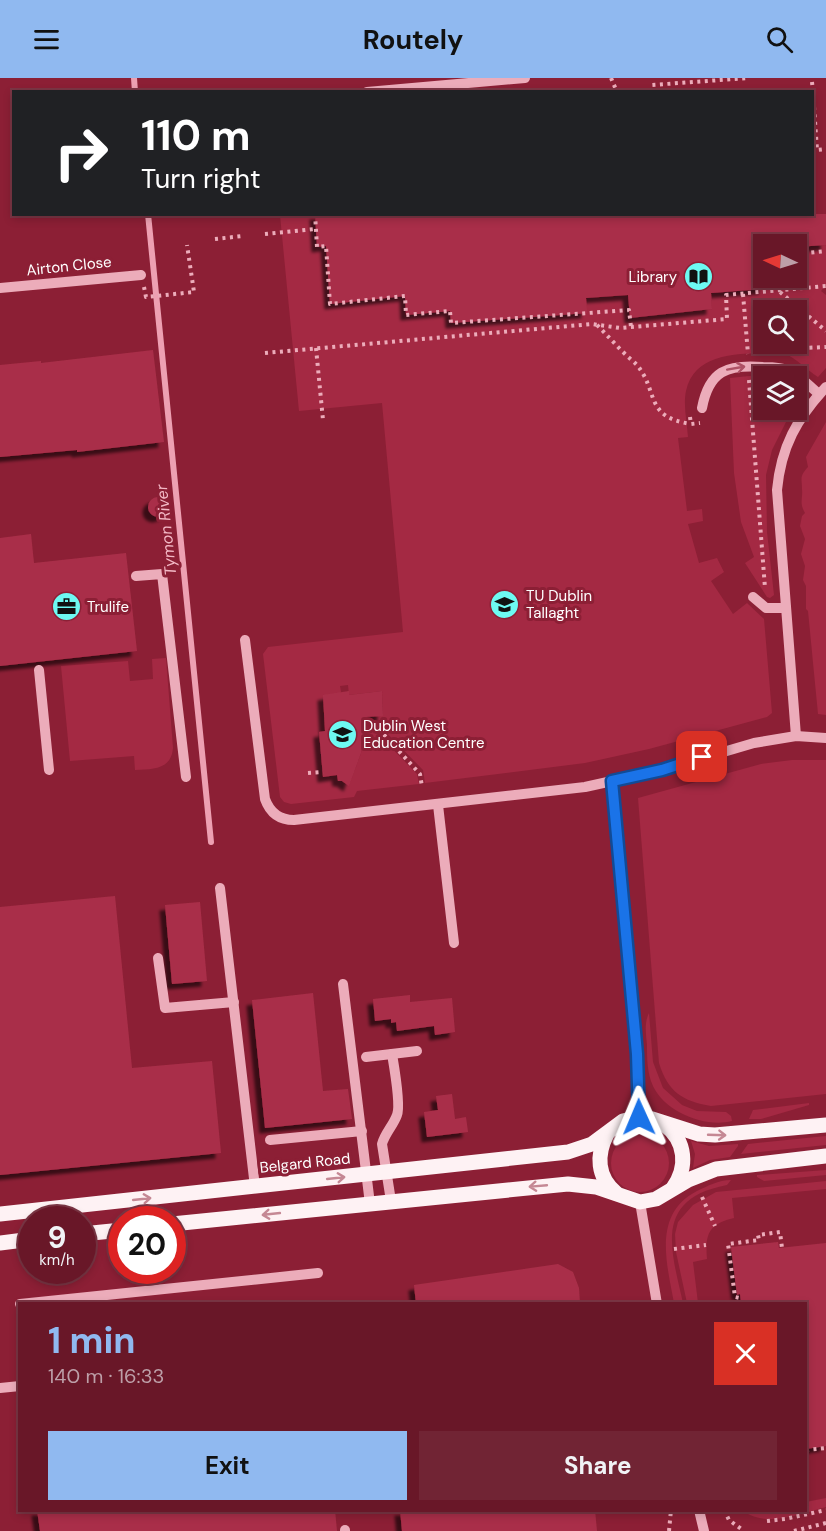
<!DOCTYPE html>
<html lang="en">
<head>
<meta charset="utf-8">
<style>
  :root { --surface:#691728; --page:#712434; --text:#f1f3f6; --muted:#bd9fa8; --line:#7c3645; --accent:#90b9f0 }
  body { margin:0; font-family:"DM Sans",sans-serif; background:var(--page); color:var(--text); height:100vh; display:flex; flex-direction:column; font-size:22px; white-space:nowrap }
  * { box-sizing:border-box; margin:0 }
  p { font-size:20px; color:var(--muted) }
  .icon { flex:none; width:33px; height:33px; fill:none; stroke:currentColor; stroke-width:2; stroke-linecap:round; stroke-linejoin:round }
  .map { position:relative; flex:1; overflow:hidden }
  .side { position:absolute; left:18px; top:1224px; width:789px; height:210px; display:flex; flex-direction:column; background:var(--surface); border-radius:0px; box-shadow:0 3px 9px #0003,0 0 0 2px var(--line) }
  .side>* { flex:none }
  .banner { position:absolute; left:12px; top:12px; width:802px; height:126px; border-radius:0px; box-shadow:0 3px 9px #0003,0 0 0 2px var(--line); background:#202124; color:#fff; overflow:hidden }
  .needle { width:39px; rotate:274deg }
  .controls { position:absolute; left:753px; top:156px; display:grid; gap:12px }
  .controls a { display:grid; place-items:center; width:54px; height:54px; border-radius:0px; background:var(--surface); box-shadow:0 3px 9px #0003,0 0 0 2px var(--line); font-size:30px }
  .speed { position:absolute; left:18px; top:1128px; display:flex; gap:12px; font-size:30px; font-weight:700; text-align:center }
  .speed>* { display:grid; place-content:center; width:78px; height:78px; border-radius:50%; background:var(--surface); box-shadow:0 3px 9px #0003,0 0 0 2px var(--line); line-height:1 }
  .speed small { font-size:15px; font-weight:400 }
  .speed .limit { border:9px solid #d22; background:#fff; color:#111 }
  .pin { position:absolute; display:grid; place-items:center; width:51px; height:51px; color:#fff; margin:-26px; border-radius:12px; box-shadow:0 3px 9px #0006 }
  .me { position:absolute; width:66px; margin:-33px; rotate:359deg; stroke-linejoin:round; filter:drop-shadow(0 0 4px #0008) }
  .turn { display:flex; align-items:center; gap:21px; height:126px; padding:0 30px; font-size:27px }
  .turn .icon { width:78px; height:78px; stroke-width:2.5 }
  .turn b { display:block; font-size:42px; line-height:51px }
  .round { display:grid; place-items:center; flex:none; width:63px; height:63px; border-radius:0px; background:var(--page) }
  .head { display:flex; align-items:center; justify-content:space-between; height:102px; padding:0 30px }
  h1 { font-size:36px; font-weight:700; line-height:45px; color:var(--accent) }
  .action { display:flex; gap:12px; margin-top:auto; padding:12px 30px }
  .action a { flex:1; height:69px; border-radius:0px; background:var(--accent); color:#111; font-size:24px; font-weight:700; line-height:69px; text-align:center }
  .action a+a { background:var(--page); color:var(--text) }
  header { display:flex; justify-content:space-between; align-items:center; height:78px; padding:0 30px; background:var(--accent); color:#111; font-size:27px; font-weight:700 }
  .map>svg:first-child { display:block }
  .green { fill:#a42943; fill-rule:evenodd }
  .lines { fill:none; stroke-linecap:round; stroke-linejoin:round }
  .stream { stroke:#eda0b2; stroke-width:6 }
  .building { fill:#a92f49; filter:url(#shadow) }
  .path { stroke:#ecacba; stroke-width:4; stroke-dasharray:3 4.5; stroke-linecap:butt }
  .minor { stroke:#ecacba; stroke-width:10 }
  .major { stroke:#fef2f4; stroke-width:15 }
  .oneway { stroke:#ae5064 }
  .oneway2 { stroke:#c58894 }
  .route-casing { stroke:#114b97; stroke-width:15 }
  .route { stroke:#1a73e8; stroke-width:10 }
  .labels { text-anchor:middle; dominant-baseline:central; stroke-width:6; stroke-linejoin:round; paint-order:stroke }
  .street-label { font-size:15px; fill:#fff; stroke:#8c1f35 }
  .poi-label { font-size:15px; fill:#fff; stroke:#8c1f35; text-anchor:start }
  .water-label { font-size:16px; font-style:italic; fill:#f3b8c5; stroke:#8c1f35 }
</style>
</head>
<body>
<header><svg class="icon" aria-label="menu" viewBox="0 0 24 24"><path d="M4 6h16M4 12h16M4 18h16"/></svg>Routely<svg class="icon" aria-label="search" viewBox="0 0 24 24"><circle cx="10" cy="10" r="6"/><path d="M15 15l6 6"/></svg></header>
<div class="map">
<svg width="826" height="1453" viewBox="0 0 826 1453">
  <defs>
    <filter id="shadow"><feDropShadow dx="-5.5" dy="5.5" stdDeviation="1.5" flood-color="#0009"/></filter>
  </defs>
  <rect width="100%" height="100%" fill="#8c1f35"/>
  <g class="green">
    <path d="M280 137H315L317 169 326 168 330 226 405 218 406 237 450 233 451 245 586 220 628 217 630 240 712 231 709 192 728 214 776 210V200H796L797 169 826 167V207L821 213 826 217V290L818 299C807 292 796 280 784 275 778 272 768 275 761 275 732 276 694 277 686 313 683 327 687 344 688 359L678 360 687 433 702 431 703 443 688 446 699 485 717 480 724 494 711 503 733 536 747 525 764 541 772 635 767 639 649 671 585 685 425 705 423 692 371 639 383 637 382 613 349 617 348 607 340 608 341 614 325 653 319 654 324 699 337 697 338 703 347 702 349 707 361 675 366 653 374 652 417 696 419 706 357 713 354 719 291 726 284 724 280 719 263 576 268 569 403 554 382 325 299 333ZM764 232H796V266H764Z"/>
    <path d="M749 298 763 299 764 332H792L772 372 766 397 767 454 774 517 770 520 767 519 745 485 754 479 741 444 734 395 730 300Z"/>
    <path d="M826 344V637L818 636 808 533 806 531V508L803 502 805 488 801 476 805 461 800 448 802 438 805 435C799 425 803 421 802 411 802 400 799 399 808 389L806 379Z"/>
    <path d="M166 580 173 670C171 692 153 691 135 692L134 678 70 683 61 588 128 583 130 603 153 601 152 581Z"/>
    <path d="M792 682H826V1016L711 1028C682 1023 668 1014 659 985L638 720 761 686Z"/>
    <path d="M649 935 653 984 663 1010 682 1027 697 1033 726 1034 731 1038 732 1043C705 1050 665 1034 653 1008 647 995 647 980 647 967 646 956 644 945 649 935Z"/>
    <path d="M809 1025V1027L761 1041H749L753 1032Z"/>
    <circle cx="640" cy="1085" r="29"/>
    <path d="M826 1058V1067L741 1076 748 1066Z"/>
    <path d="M691 1063 709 1068 738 1066V1068L730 1079 710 1082 693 1090 695 1076Z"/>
    <path d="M826 1092V1097L764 1103 757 1099V1097Z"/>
    <path d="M731 1102 727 1107C653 1121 671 1171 683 1225H674C667 1186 652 1136 697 1113 708 1108 718 1102 731 1102Z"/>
    <path d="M826 1103V1111L732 1120 734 1140C708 1146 705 1157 707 1181L693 1184 698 1225H687L676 1174 675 1156 678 1144 693 1127 716 1114Z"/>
    <path d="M826 1420V1429C800 1436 767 1450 743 1433L806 1432V1424Z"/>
  </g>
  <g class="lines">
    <g class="stream">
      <path d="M134 0 135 14"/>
      <path d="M148 136 211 764"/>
    </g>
  </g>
  <g class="building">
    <path d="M315 136H826V167L796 169V166H764V211L711 215 712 231 630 240 628 217 586 220 587 235 451 245 450 233 406 237 405 218 330 226 326 168 317 169Z"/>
    <path d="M153 272 164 364 77 374V372L0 379V287L41 283V285Z"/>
    <circle cx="158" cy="429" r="10"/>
    <path d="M31 456 34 485 126 475 137 573 0 588V460Z"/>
    <path d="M349 613V617L382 613 383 638 366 639V653L361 675 349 708 342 703H338L337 697 323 699 319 654 325 653 323 617Z"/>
    <path d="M115 818 132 990 212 983 221 1075 0 1097V829Z"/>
    <path d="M200 824 207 903 172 906 165 827Z"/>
    <path d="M313 915 323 1013 348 1011 352 1041 265 1050 252 922Z"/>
    <path d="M410 917V924L452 920 455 954 435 957 434 948 397 953 396 944 391 945V941L375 943 373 921Z"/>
    <path d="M452 1016 455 1041 466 1039 468 1054 427 1059 424 1034 438 1032 436 1018Z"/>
    <path d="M778 1164 779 1170 826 1165V1368L806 1371V1226H741L740 1216 737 1217 731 1169Z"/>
    <path d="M558 1186 573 1194 579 1210 580 1226H416L414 1207Z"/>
    <path d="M37 1432H335L337 1453H40Z"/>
    <path d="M400 1432H595L597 1453H402Z"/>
  </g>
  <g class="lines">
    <g class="path">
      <path d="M611 0 617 14"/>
      <path d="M812 4 813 14"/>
      <path d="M653 14 652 7 748 0"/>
      <path d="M813 14 817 72 826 71"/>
      <path d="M315 136 317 169 326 168 330 226 405 218 406 237 450 233 451 245 629 232 631 249"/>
      <path d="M265 156 316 151"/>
      <path d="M215 161 243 158"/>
      <path d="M796 196H799L797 176 826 173"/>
      <path d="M783 200 784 213"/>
      <path d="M144 209 146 219 194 214 187 167"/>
      <path d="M780 214 826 253"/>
      <path d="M743 216 748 276"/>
      <path d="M597 247C606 256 614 265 623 274 628 279 633 283 637 287 659 314 644 339 691 346"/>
      <path d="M316 270 323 342"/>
      <path d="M757 272 826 269"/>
      <path d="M265 275 592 246 620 250 727 241 726 217 826 208"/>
      <path d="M749 302 765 510"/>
      <path d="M690 339 691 346 700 345"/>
      <path d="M366 645 374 646 420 696 422 709"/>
      <path d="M308 695 323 694"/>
      <path d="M702 1119 715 1148"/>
      <path d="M674 1171 706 1167"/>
      <path d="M741 1226 740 1220 735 1219 728 1166 759 1162 758 1157 780 1154 782 1170"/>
      <path d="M806 1372 826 1370"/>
      <path d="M724 1432 729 1442 744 1453"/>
      <path d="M767 1443 785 1441 826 1432"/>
      <path d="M669 1453 671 1432"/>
      <path d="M794 1453 826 1445"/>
    </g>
    <g class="minor">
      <path d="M367 14 525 0"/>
      <path d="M0 210 141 197"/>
      <path d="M702 330C709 293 727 286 763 289 772 289 782 289 790 293 801 298 810 309 819 316"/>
      <path d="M136 498 162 496 186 699"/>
      <path d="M753 519 766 530H786"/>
      <path d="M245 562 265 721C270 735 280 742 294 742L585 709 662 692 754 665 796 658 826 660"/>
      <path d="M39 592 49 692"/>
      <path d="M796 658 777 412C781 369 797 340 826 309"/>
      <path d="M612 703 637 976 639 1039"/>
      <path d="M438 727 454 865"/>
      <path d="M220 810 255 1109"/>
      <path d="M158 880 165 930 234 924"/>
      <path d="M343 906 370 1126"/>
      <path d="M366 979 417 973"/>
      <path d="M270 1062 362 1053"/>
      <path d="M391 1123 382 1066C385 1055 393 1048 397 1037 401 1027 394 988 392 976"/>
      <path d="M640 1124 657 1226"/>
      <path d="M20 1226 318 1195"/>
      <path d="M0 1310 20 1308"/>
      <path d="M699 1432 704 1453"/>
      <path d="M345 1452V1453"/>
    </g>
    <g class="major">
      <path d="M665 1047C686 1063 688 1089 673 1110"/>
      <path d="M607 1056C596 1077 597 1099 616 1115"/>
      <path d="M0 1136 568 1074 592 1066 623 1043 639 1039 652 1041 699 1056 715 1057 826 1047"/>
      <path d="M172 1146 568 1106 596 1109 640 1124 656 1121 688 1102 716 1091 826 1078"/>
      <path d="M82 1156 122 1152"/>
      <path d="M0 1165 32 1161"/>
    </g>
  </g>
  <defs><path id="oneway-shaft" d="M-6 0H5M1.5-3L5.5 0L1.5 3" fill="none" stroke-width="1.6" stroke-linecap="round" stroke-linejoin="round" transform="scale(1.5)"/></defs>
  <use class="oneway" href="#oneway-shaft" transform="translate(736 290) rotate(-10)"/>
  <g class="oneway2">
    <use href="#oneway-shaft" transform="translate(717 1057) rotate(2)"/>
    <use href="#oneway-shaft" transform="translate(336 1100) rotate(-6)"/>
    <use href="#oneway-shaft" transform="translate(538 1108) rotate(175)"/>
    <use href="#oneway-shaft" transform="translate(142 1121) rotate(-6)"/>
    <use href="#oneway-shaft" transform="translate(271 1136) rotate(174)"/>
  </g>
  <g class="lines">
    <defs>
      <path id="route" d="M639 1039 637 976 612 703 662 692 702 679"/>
    </defs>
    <use href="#route" class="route-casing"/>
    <use href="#route" class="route"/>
  </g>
  <defs>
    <symbol id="library-disc" viewBox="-11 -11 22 22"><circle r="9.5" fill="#6df9f2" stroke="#8c1f35"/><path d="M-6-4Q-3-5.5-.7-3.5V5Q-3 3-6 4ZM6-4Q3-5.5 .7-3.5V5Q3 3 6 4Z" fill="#111"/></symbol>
    <symbol id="university-disc" viewBox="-11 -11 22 22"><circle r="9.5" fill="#6df9f2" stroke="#8c1f35"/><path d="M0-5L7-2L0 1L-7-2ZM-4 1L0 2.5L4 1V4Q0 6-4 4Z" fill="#111"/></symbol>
    <symbol id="office-disc" viewBox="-11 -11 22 22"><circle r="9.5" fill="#6df9f2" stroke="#8c1f35"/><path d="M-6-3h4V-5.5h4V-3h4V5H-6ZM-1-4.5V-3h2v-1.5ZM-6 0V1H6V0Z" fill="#111"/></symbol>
    <symbol id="school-disc" viewBox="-11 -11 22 22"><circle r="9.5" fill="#6df9f2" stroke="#8c1f35"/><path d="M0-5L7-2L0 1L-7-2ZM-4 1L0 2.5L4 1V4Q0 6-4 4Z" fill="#111"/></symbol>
  </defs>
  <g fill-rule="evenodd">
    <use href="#library-disc" x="682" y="182" width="33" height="33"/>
    <use href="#university-disc" x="488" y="510" width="33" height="33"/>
    <use href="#office-disc" x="50" y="512" width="33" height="33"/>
    <use href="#school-disc" x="326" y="640" width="33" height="33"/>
  </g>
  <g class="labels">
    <g class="street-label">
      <text transform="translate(69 188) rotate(-6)">Airton Close</text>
      <text transform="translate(305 1085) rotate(-6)">Belgard Road</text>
    </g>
    <g class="poi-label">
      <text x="677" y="199" text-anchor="end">Library</text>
      <text x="526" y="518">TU Dublin<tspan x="526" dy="17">Tallaght</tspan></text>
      <text x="87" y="529">Trulife</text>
      <text x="363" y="648">Dublin West<tspan x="363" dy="17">Education Centre</tspan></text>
    </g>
    <g class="water-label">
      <text transform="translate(166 452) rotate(-96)">Tymon River</text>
    </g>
  </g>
</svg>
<div class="controls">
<a><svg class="needle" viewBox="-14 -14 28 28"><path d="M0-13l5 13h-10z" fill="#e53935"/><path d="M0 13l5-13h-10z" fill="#bd9fa8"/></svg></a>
<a><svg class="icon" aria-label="search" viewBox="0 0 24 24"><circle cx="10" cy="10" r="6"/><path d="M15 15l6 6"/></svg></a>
<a><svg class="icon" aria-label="layers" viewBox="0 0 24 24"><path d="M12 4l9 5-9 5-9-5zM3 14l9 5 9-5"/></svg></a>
</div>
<div class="speed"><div>9<small>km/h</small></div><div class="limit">20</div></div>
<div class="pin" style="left:702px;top:679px;background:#d93025"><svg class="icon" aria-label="arrive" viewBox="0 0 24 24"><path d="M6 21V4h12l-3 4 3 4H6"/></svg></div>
<svg class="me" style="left:639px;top:1039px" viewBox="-20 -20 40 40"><path d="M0-17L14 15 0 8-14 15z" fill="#1a73e8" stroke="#fff" stroke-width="4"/></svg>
<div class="banner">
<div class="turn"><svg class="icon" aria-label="right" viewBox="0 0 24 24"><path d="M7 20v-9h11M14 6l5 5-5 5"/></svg><div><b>110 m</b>Turn right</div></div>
</div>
<section class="side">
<div class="head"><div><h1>1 min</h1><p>140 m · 16:33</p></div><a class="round" style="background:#d93025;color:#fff"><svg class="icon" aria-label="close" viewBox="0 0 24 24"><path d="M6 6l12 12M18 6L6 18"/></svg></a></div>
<div class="action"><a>Exit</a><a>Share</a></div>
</section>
</div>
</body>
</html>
